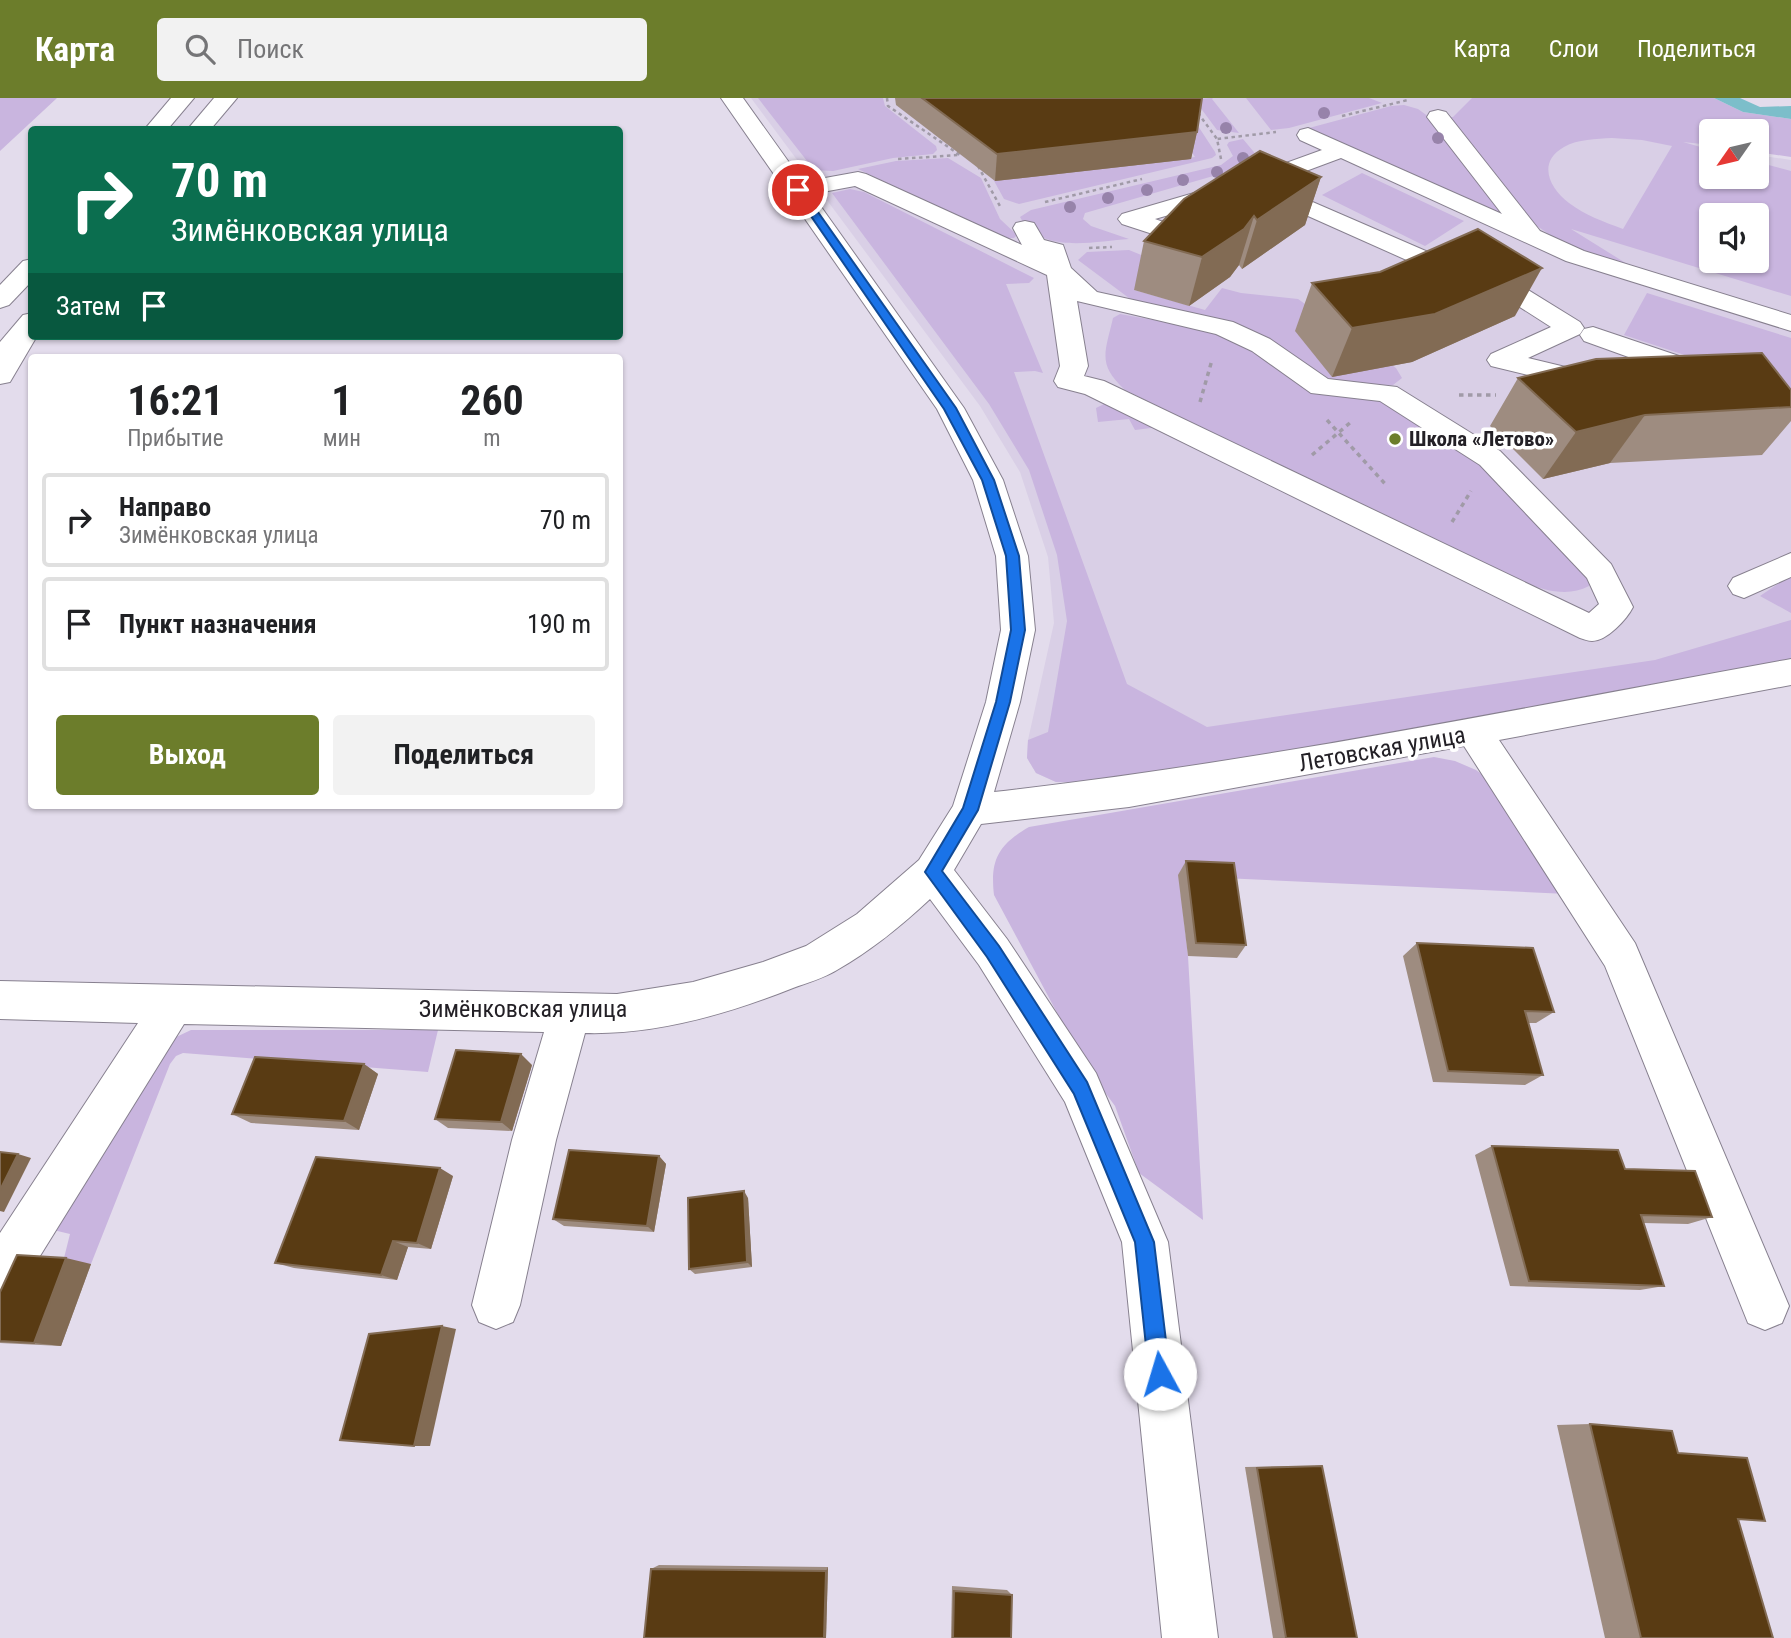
<!DOCTYPE html>
<html lang="ru">
<head>
<meta charset="utf-8">
<style>
  :root { --surface:#fff; --page:#f2f2f2; --text:#202124; --muted:#757577; --line:#e0e0e0; --accent:#6c7d2b }
  body { margin:0; font-family:"Roboto Condensed",sans-serif; background:var(--page); color:var(--text); height:100vh; display:flex; flex-direction:column; font-size:26px; white-space:nowrap }
  * { box-sizing:border-box; margin:0 }
  p { font-size:23px; color:var(--muted) }
  .icon { flex:none; width:38px; height:38px; fill:none; stroke:currentColor; stroke-width:2; stroke-linecap:round; stroke-linejoin:round }
  .map { position:relative; flex:1; overflow:hidden }
  .sheet { position:absolute; left:28px; top:256px; width:595px; height:455px; display:flex; flex-direction:column; background:var(--surface); border-radius:7px; box-shadow:0 2px 5px #0004 }
  .sheet>* { flex:none }
  .guide { position:absolute; left:28px; top:28px; width:595px; height:214px; border-radius:7px; box-shadow:0 2px 5px #0004; background:#0b6e4f; color:#fff; overflow:hidden }
  .needle { width:46px; rotate:236deg }
  .tools { position:absolute; left:1699px; top:21px; display:grid; gap:14px }
  .tools a { display:grid; place-items:center; width:70px; height:70px; border-radius:7px; background:var(--surface); box-shadow:0 2px 5px #0004; font-size:35px }
  .pin { position:absolute; display:grid; place-items:center; width:60px; height:60px; color:#fff; margin:-30px; border:4px solid #fff; border-radius:50%; box-shadow:0 2px 7px #0007 }
  .me { position:absolute; width:77px; margin:-38px; rotate:354deg; stroke-linejoin:round; filter:drop-shadow(0 0 5px #0008) }
  .turn { display:flex; align-items:center; gap:24px; height:147px; padding:0 28px; font-size:32px }
  .turn .icon { width:91px; height:91px; stroke-width:2.5 }
  .turn b { display:block; font-size:49px; line-height:60px }
  .then { display:flex; align-items:center; height:66px; padding:0 28px; background:#0003; gap:14px; font-size:26px }
  .eta { display:flex; justify-content:space-evenly; align-items:center; height:119px; text-align:center }
  .eta b { font-size:42px; font-weight:700; line-height:49px }
  .button { display:flex; gap:14px; margin-top:auto; padding:14px 28px }
  .button a { flex:1; height:80px; border-radius:7px; background:var(--accent); color:#fff; font-size:28px; font-weight:700; line-height:80px; text-align:center }
  .button a+a { background:var(--page); color:var(--text) }
  ul { padding:0; list-style:none }
  li { display:flex; align-items:center; gap:21px; height:94px; margin:0 14px 10px; padding:0 14px; border:4px solid var(--line); border-radius:7px }
  li div { flex:1 }
  li b { display:block; font-size:26px }
  li em { font-style:normal }
  header { display:flex; align-items:center; gap:42px; box-sizing:border-box; height:98px; padding:0 35px; background:var(--accent); color:#fff }
  header strong { font-size:33px }
  nav { display:flex; gap:38px; margin-inline-start:auto; font-size:24px }
  .search { width:490px; height:63px; background:var(--page); display:flex; align-items:center; gap:18px; box-sizing:border-box; padding:0 24px; border-radius:7px; color:var(--muted); font-size:26px }
  .map>svg:first-child { display:block }
  .built { fill:#d9cfe6; fill-rule:evenodd }
  .green { fill:#c9b5df; fill-rule:evenodd }
  .water { fill:#7cbeca }
  .lines { fill:none; stroke-linecap:round; stroke-linejoin:round }
  .minor-casing { stroke:#87808f; stroke-width:2 }
  .major-casing { stroke:#87808f; stroke-width:2 }
  .path-far1 { stroke:#a09aa7; stroke-width:2.5; stroke-dasharray:3.5 3.5; stroke-linecap:butt }
  .path { stroke:#a09aa7; stroke-width:3.5; stroke-dasharray:4.5 4.5; stroke-linecap:butt }
  .minor { fill:#fff; fill-rule:evenodd }
  .major { fill:#fff; fill-rule:evenodd }
  .tree { fill:#9783aa }
  .wall { fill:#9e8c80 }
  .shaded-wall { fill:#826b54 }
  .building { fill:#593b13; stroke:#826b54; stroke-width:2 }
  .route { fill:#1a73e8; stroke:#114b97; stroke-width:2 }
  .poi-dot { fill:#6c7d2b; stroke:#fff; stroke-width:2.5 }
  .labels { text-anchor:middle; dominant-baseline:central; stroke-width:7; stroke-linejoin:round; paint-order:stroke }
  .far-poi-label { font-size:21px; font-weight:bold; fill:#232026; stroke:#fff; text-anchor:start }
  .street-label { font-size:24px; fill:#232026; stroke:#fff }
</style>
</head>
<body>
<header>
<strong>Карта</strong>
<div class="search"><svg class="icon" aria-label="search" viewBox="0 0 24 24"><circle cx="10" cy="10" r="6"/><path d="M15 15l6 6"/></svg>Поиск</div>
<nav><a>Карта</a><a>Слои</a><a>Поделиться</a></nav>
</header>
<div class="map">
<svg width="1791" height="1540" viewBox="0 0 1791 1540">
  <rect width="100%" height="100%" fill="#e3dcec"/>
  <path class="built" d="M751 0H1607L1711 42 1712 79H1757V57L1791 62V561L1240 663 1056 684 1036 675 1027 660 1028 642 1054 525 1048 459 1020 374 980 308ZM1712 117H1757V163H1712Z"/>
  <g class="green">
    <path d="M0 0H57L0 53Z"/>
    <path d="M758 0H883L885 8 936 48 937 52 933 56 893 60 833 73 814 72Z"/>
    <path d="M1213 0 1212 1 1239 35 1217 32 1194 1Z"/>
    <path d="M1246 0H1369L1382 5 1289 30 1271 32Z"/>
    <path d="M1472 0H1714L1743 14 1791 21V59L1757 54V33H1712L1711 47 1683 44 1711 52 1712 79H1757V64L1791 73V198L1571 131 1640 174 1562 145 1537 128 1451 26 1448 19H1453ZM1612 40 1642 42 1672 48 1623 131C1604 124 1585 117 1569 105 1549 90 1537 64 1564 49 1578 41 1596 41 1612 40ZM1712 117H1757V163H1712Z"/>
    <path d="M1404 7 1418 11 1429 19 1513 122 1309 30 1391 8Z"/>
    <path d="M1185 8 1215 54 1216 57 1212 60 1019 106 1004 101 993 81 1195 59 1179 35Z"/>
    <path d="M1243 41 1258 59 1248 68 1085 115 1083 121 1091 128 1129 141C1095 143 1040 157 1020 119L1031 112 1221 67 1233 58 1227 47 1229 44Z"/>
    <path d="M948 60 981 80 1000 121 1017 137 1014 140H1002L858 71 896 63Z"/>
    <path d="M1362 75 1464 123 1425 148 1322 97Z"/>
    <path d="M850 91 864 94 1034 180 1029 185 1006 186 1043 275 1035 273 1014 274 1127 586 1207 629 1655 562 1791 522V561L1240 663 1090 685 1056 684 1036 675 1027 660 1028 642 1048 634 1067 523 1057 457 1029 372 989 306 832 95Z"/>
    <path d="M1129 152 1156 163 1134 192 1205 212 1222 190 1241 195 1298 201 1396 270 1402 280 1393 287 1336 286 1323 282 1274 247 1133 203 1078 162 1087 154Z"/>
    <path d="M1647 195 1791 240V292L1624 237Z"/>
    <path d="M1120 216 1220 234 1279 268 1378 300 1487 368 1589 477V488C1561 503 1531 486 1502 477L1125 292C1097 266 1105 255 1113 220Z"/>
    <path d="M1108 304 1159 329 1135 332 1129 321 1098 324 1096 310Z"/>
    <path d="M1791 477V515L1760 498Z"/>
    <path d="M1434 659 1455 663 1476 672 1494 685 1567 796 1179 778 1188 858 1203 1122 1139 1075 1115 1008 1085 967 994 797C990 762 998 747 1029 729Z"/>
    <path d="M191 932H438L428 974 183 955 176 958 170 966 91 1166 63 1164 70 1136 49 1131 172 941Z"/>
  </g>
  <path class="water" d="M1714 0H1740L1760 9 1791 8V21L1743 14Z"/>
  <g class="lines">
    <defs>
      <g id="minor">
        <path d="M721 0H743L803 84 858 74 866 76 1022 147 1013 130 1016 125 1025 123 1034 125 1044 142 1063 147 1071 170 1097 194 1233 224 1270 241 1328 281 1397 289 1500 353 1611 466 1633 509C1627 521 1607 543 1592 543 1588 543 1584 541 1580 540L1085 296 1058 289 1054 283 1060 268 1047 177 855 88 812 96 964 310 1003 382 1028 458 1035 532 1020 604 994 694C1262 664 1526 609 1791 561V587L1499 642 1635 845 1789 1208 1782 1225 1765 1232 1748 1225 1605 868 1464 648 1129 709 981 726 954 772 1007 841 1096 975 1168 1144 1218 1540H1162L1122 1144 1065 1004 979 867 930 801C901 828 872 852 837 872 824 880 807 885 793 890 728 916 656 937 585 935L556 1042 520 1207 513 1224 496 1231 479 1224 472 1207 512 1042 544 934 184 926 17 1195 0 1202V1135L138 925 0 921V883L617 896 693 884 763 864 806 848 857 816 919 762 953 708 986 604 1001 532 996 458 973 382 937 311ZM1077 203 1216 236 1252 253 1311 295 1380 303 1480 367 1587 480 1599 506 1589 515 1104 283 1084 278 1088 268Z"/>
        <path d="M1438 12 1446 14 1540 133 1584 153 1791 217V233L1566 163 1341 60 1271 86 1435 157 1486 166 1580 224 1584 230 1580 236 1528 260 1607 279 1611 285 1607 291 1597 294 1491 268 1487 262 1491 256 1551 229 1470 177 1420 168 1252 93 1155 121 1177 129 1180 134 1177 139 1168 141 1122 126 1118 121 1122 116 1242 81 1322 52 1300 42 1297 37 1300 32 1308 30 1502 116 1427 19 1430 14Z"/>
        <path d="M32 216V238H37L10 284 0 286V255L23 218Z"/>
        <path d="M1593 229 1679 258 1699 277 1695 283C1682 286 1670 288 1657 285L1653 279 1662 272 1659 270 1584 243 1580 237 1584 231Z"/>
        <path d="M1791 455V479L1744 500 1733 496 1728 488 1733 480Z"/>
      </g>
      <g id="major">
        <path d="M171 0H194L167 32H144Z"/>
        <path d="M214 0H237L210 32H187Z"/>
        <path d="M32 161V183L9 207 0 210V187L23 163Z"/>
        <path d="M32 215 33 238 10 267 0 269V244L23 217Z"/>
      </g>
    </defs>
    <use href="#minor" class="minor-casing"/>
    <use href="#major" class="major-casing"/>
    <g class="path-far1">
      <path d="M887 0 888 8 960 57 963 55"/>
      <path d="M1198 15 1217 41"/>
      <path d="M1342 18 1408 2"/>
      <path d="M898 61 959 57"/>
      <path d="M1221 61 1217 41 1276 34"/>
      <path d="M978 68 1001 110"/>
      <path d="M1045 104 1142 81"/>
      <path d="M1089 150 1112 149"/>
    </g>
    <g class="path">
      <path d="M1459 297H1496"/>
      <path d="M1200 304 1212 262"/>
      <path d="M1327 322 1387 388"/>
      <path d="M1312 357 1351 324"/>
      <path d="M1452 424 1471 393"/>
    </g>
    <use href="#minor" class="minor"/>
    <use href="#major" class="major"/>
  </g>
  <g class="tree">
    <circle cx="1324" cy="15" r="6"/>
    <circle cx="1226" cy="30" r="6"/>
    <circle cx="1438" cy="40" r="6"/>
    <circle cx="1243" cy="60" r="6"/>
    <circle cx="1217" cy="74" r="6"/>
    <circle cx="1183" cy="82" r="6"/>
    <circle cx="1147" cy="92" r="6"/>
    <circle cx="1108" cy="100" r="6"/>
    <circle cx="1070" cy="109" r="6"/>
  </g>
  <g class="wall">
    <path d="M895 0H1202L1197 34 1191 61 995 83 896 7Z"/>
    <path d="M1321 79 1305 127 1242 171 1239 167 1230 179 1189 208 1134 192 1144 143Z"/>
    <path d="M1312 185 1515 218 1412 264 1332 279 1295 233Z"/>
    <path d="M1518 280 1791 309V323L1762 357 1610 365 1543 381 1490 328Z"/>
    <path d="M1186 763 1246 847 1237 860 1188 858 1178 777Z"/>
    <path d="M1417 845 1554 914 1536 925H1528L1543 977 1525 987 1433 984 1403 858Z"/>
    <path d="M364 966 378 976 359 1032 251 1025 232 1016Z"/>
    <path d="M532 967 512 1033 448 1030 435 1021Z"/>
    <path d="M1492 1048 1625 1071 1712 1119 1688 1126 1643 1125 1664 1188 1640 1192 1510 1188 1475 1057Z"/>
    <path d="M659 1058 666 1066 654 1134 564 1128 553 1121Z"/>
    <path d="M453 1078 431 1151 408 1149 397 1182 294 1170 275 1165Z"/>
    <path d="M748 1100 752 1169 695 1176 689 1171Z"/>
    <path d="M91 1166 61 1248 0 1245V1194Z"/>
    <path d="M1590 1326 1678 1355 1738 1421 1773 1540H1605L1557 1327Z"/>
    <path d="M1308 1368H1322L1357 1540H1273L1245 1369Z"/>
    <path d="M659 1467 828 1469 826 1540 651 1471Z"/>
    <path d="M952 1488 1007 1492 1012 1497 1011 1540H951Z"/>
  </g>
  <g class="shaded-wall">
    <path d="M1197 34 1191 61 995 83 997 56Z"/>
    <path d="M1321 79 1305 127 1242 171 1257 122Z"/>
    <path d="M1254 118 1239 167 1230 179 1189 208 1202 159Z"/>
    <path d="M1542 170 1515 218 1412 264 1332 279 1352 230Z"/>
    <path d="M1645 317 1610 365 1543 381 1576 334Z"/>
    <path d="M521 956 532 967 512 1033 501 1024Z"/>
    <path d="M364 966 378 976 359 1032 344 1023Z"/>
    <path d="M18 1056 31 1060 4 1114 0 1113V1092Z"/>
    <path d="M659 1058 666 1066 654 1134 647 1128Z"/>
    <path d="M440 1070 453 1078 431 1151 417 1145Z"/>
    <path d="M744 1093 748 1100 752 1169 747 1164Z"/>
    <path d="M393 1143 408 1149 397 1182 381 1177Z"/>
    <path d="M66 1160 91 1166 61 1248 34 1245Z"/>
    <path d="M442 1228 456 1231 430 1348H414Z"/>
    <path d="M828 1469 826 1540H824L826 1473Z"/>
  </g>
  <g class="building">
    <path d="M922 0H1202L1197 34 997 56Z"/>
    <path d="M1260 53 1321 79 1257 122 1254 118 1244 131 1202 159 1144 143 1184 101Z"/>
    <path d="M1478 131 1542 170 1435 216 1352 230 1312 185 1380 174Z"/>
    <path d="M1762 255 1791 292V309L1645 317 1576 334 1518 280 1596 261Z"/>
    <path d="M1186 763 1234 765 1246 847 1196 845Z"/>
    <path d="M1417 845 1533 850 1554 914 1525 913 1543 977 1448 973Z"/>
    <path d="M456 952 521 956 501 1024 435 1021Z"/>
    <path d="M255 959 364 966 344 1023 232 1016Z"/>
    <path d="M1492 1048 1618 1052 1625 1071 1695 1073 1712 1119 1641 1117 1664 1188 1529 1183Z"/>
    <path d="M569 1052 659 1058 647 1128 553 1121Z"/>
    <path d="M0 1054 18 1056 0 1092Z"/>
    <path d="M316 1059 440 1070 417 1145 393 1143 381 1177 275 1165Z"/>
    <path d="M744 1093 747 1164 689 1171 688 1100Z"/>
    <path d="M17 1157 66 1160 34 1245 0 1243V1194Z"/>
    <path d="M442 1228 414 1348 340 1342 369 1236Z"/>
    <path d="M1590 1326 1672 1333 1678 1355 1747 1360 1765 1423 1738 1421 1773 1540H1641Z"/>
    <path d="M1322 1368 1357 1540H1286L1257 1370Z"/>
    <path d="M651 1471 826 1473 824 1540H644Z"/>
    <path d="M954 1493 1012 1497 1011 1540H953Z"/>
  </g>
  <path class="route" d="M795 90H801L956 310 994 382 1019 458 1025 532 1010 604 978 712 942 773 999 848 1087 984 1154 1144 1170 1276 1167 1283 1160 1286 1152 1283 1149 1276 1135 1144 1074 996 987 859 925 774 963 710 996 604 1011 532 1006 458 982 382 944 311 793 92Z"/>
  <circle class="poi-dot" cx="1395" cy="341" r="7"/>
  <g class="labels">
    <g class="far-poi-label">
      <text x="1409" y="341">Школа «Летово»</text>
    </g>
    <g class="street-label">
      <text transform="translate(1382 651) rotate(-10)">Летовская улица</text>
      <text x="523" y="911">Зимёнковская улица</text>
    </g>
  </g>
</svg>
<div class="tools">
<a><svg class="needle" viewBox="-14 -14 28 28"><path d="M0-13l5 13h-10z" fill="#e53935"/><path d="M0 13l5-13h-10z" fill="#757577"/></svg></a>
<a><svg class="icon" aria-label="sound" viewBox="0 0 24 24"><path d="M4 9h4l5-4v14l-5-4H4zM17 9q2 3 0 6"/></svg></a>
</div>
<div class="pin" style="left:798px;top:92px;background:#d93025"><svg class="icon" aria-label="arrive" viewBox="0 0 24 24"><path d="M6 21V4h12l-3 4 3 4H6"/></svg></div>
<svg class="me" style="left:1160px;top:1276px" viewBox="-20 -20 40 40"><circle r="19" fill="#fff"/><path d="M0-13L10 11 0 6-10 11z" fill="#1a73e8"/></svg>
<div class="guide">
<div class="turn"><svg class="icon" aria-label="right" viewBox="0 0 24 24"><path d="M7 20v-9h11M14 6l5 5-5 5"/></svg><div><b>70 m</b>Зимёнковская улица</div></div>
<div class="then">Затем<svg class="icon" aria-label="arrive" viewBox="0 0 24 24"><path d="M6 21V4h12l-3 4 3 4H6"/></svg></div>
</div>
<section class="sheet">
<div class="eta">
<div><b>16:21</b><p>Прибытие</p></div>
<div><b>1</b><p>мин</p></div>
<div><b>260</b><p>m</p></div>
</div>
<ul>
<li><svg class="icon" aria-label="right" viewBox="0 0 24 24"><path d="M7 20v-9h11M14 6l5 5-5 5"/></svg><div><b>Направо</b><p>Зимёнковская улица</p></div><em>70 m</em></li>
<li><svg class="icon" aria-label="arrive" viewBox="0 0 24 24"><path d="M6 21V4h12l-3 4 3 4H6"/></svg><div><b>Пункт назначения</b></div><em>190 m</em></li>
</ul>
<div class="button"><a>Выход</a><a>Поделиться</a></div>
</section>
</div>
</body>
</html>
